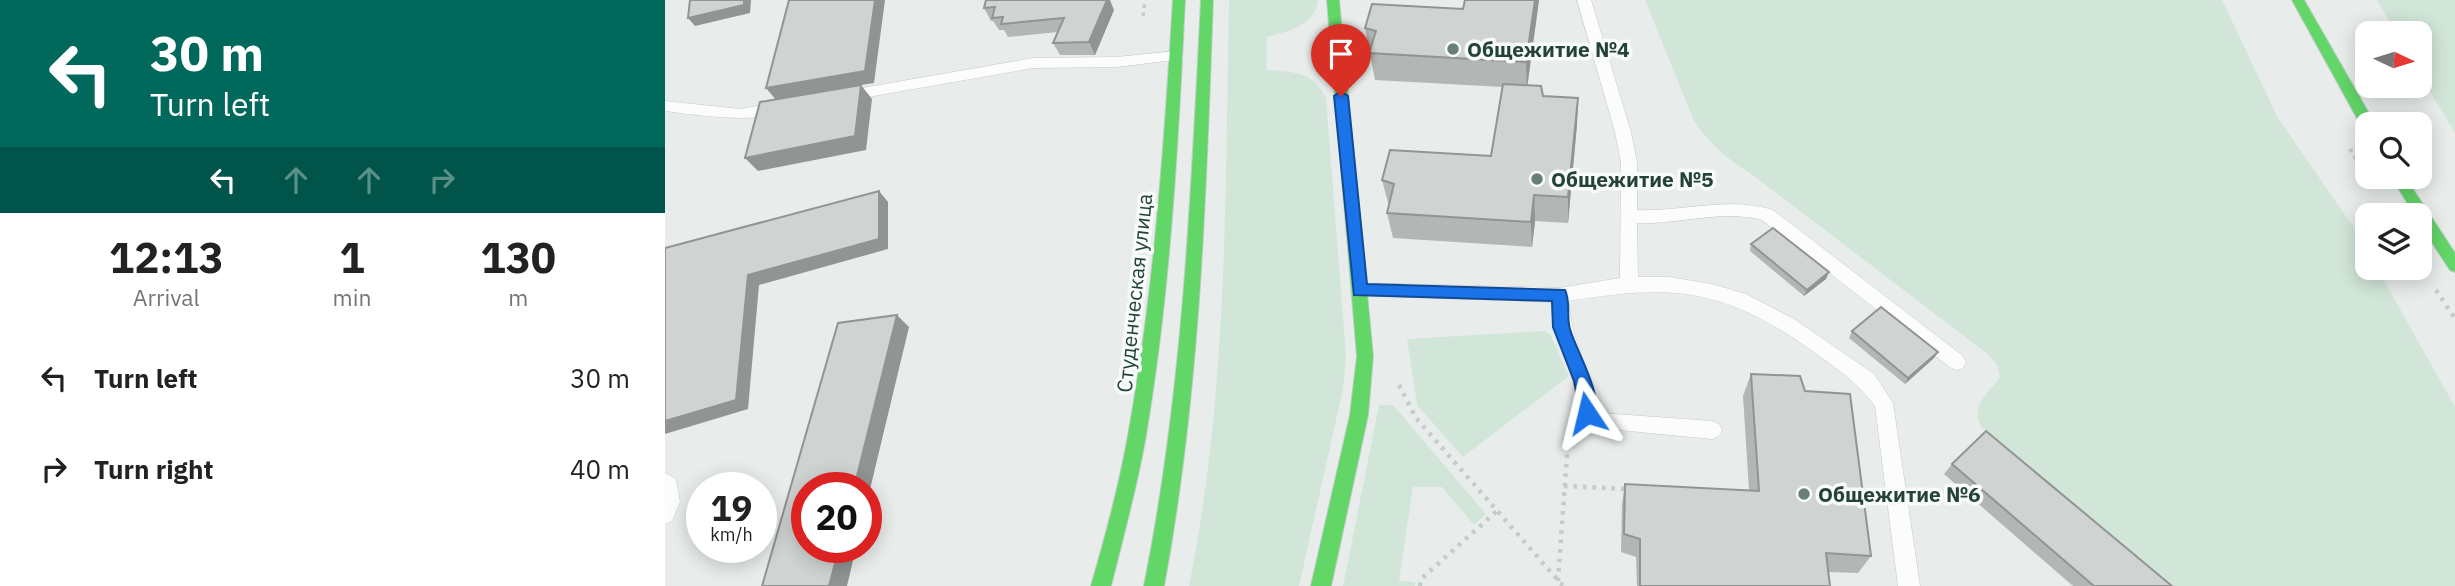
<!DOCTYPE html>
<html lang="en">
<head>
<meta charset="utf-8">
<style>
  :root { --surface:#fff; --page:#f6f6f6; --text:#222; --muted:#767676 }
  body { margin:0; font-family:"IBM Plex Sans",sans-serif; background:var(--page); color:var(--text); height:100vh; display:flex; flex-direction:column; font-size:26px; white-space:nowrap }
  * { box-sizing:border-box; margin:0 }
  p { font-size:23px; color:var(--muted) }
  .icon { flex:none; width:38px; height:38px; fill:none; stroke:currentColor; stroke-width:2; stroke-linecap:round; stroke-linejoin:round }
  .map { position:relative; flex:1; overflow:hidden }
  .panel { display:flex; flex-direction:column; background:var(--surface); width:665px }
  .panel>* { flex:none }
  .banner { background:#00695c; color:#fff; overflow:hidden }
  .needle { width:46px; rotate:94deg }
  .buttons { position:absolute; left:1690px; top:21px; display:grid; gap:14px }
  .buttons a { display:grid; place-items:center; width:77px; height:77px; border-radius:14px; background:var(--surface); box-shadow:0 4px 18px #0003; font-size:35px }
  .speed { position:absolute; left:21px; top:472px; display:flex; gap:14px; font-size:35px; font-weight:700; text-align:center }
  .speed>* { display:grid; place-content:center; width:91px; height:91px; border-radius:50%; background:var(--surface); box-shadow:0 4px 18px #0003; line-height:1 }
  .speed small { font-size:18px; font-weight:400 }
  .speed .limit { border:10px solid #d22; background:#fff; color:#111 }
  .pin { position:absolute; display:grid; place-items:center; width:60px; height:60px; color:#fff; margin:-72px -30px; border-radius:50% 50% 50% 0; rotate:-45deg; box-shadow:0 0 7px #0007 }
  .pin .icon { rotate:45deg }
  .me { position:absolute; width:77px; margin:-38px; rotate:350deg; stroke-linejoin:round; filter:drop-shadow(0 0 5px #0008) }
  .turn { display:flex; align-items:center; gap:24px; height:147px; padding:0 35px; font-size:32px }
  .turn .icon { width:91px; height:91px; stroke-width:2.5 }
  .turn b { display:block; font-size:49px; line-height:60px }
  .lanes { display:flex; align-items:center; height:66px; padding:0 35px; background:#0003; justify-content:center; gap:35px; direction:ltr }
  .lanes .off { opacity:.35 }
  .eta { display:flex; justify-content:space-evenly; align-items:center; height:119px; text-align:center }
  .eta b { font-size:42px; font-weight:700; line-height:49px }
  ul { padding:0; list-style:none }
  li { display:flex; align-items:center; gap:21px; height:91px; padding:0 35px }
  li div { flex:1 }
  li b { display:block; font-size:26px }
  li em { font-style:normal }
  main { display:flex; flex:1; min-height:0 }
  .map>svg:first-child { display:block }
  .green { fill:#d1e6d8 }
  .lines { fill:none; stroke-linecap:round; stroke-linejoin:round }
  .lane-casing { stroke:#c5cac8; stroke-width:1 }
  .fast-casing { stroke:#c3cbc8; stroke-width:2 }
  .path-far1 { stroke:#c3ccca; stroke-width:3.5; stroke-dasharray:3.5 4.5; stroke-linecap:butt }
  .path { stroke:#c3ccca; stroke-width:4.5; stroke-dasharray:3.5 6; stroke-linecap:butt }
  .lane { fill:#fcfcfc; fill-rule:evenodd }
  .fast { fill:#63d668; fill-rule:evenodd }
  .wall { fill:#b2b6b5 }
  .shaded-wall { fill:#919493 }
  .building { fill:#cfd4d2; stroke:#919493; stroke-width:2 }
  .route { fill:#1a73e8; stroke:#114b97; stroke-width:2 }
  .poi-dot { fill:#697e78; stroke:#f7fbf9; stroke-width:2.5 }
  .labels { text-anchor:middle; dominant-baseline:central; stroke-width:7; stroke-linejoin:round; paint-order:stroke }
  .poi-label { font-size:21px; font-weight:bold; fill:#24423a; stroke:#f7fbf9; text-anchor:start }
  .street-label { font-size:21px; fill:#24423a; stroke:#f7fbf9 }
</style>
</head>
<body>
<main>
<section class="panel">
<div class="banner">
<div class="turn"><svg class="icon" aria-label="left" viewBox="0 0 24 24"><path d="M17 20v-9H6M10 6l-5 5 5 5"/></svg><div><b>30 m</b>Turn left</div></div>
<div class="lanes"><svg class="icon" aria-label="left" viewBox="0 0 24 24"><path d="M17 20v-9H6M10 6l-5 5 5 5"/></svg><svg class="icon off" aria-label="ahead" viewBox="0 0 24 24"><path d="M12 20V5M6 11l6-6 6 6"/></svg><svg class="icon off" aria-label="ahead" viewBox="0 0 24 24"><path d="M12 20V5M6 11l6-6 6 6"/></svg><svg class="icon off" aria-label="right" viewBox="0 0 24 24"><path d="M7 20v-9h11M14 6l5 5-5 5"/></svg></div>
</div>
<div class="eta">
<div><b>12:13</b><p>Arrival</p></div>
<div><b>1</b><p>min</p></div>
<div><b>130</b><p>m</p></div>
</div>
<ul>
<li><svg class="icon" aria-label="left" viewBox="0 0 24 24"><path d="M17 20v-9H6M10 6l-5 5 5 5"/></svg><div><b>Turn left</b></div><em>30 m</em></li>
<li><svg class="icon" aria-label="right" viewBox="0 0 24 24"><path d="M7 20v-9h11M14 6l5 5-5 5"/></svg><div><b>Turn right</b></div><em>40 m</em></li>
</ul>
</section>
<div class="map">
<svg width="1790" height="586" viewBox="0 0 1790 586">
  <rect width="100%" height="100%" fill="#e8edeb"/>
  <g class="green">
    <path d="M564 0H653C650 26 624 31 602 37L601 70C628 72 648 71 661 98L681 355 678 389 634 586H524C563 393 560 196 564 0Z"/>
    <path d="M980 0H1557L1613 118 1698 241 1703 251V268H1712L1790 407V586H1509L1317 428C1304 406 1322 395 1335 377L1333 366 1324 355 1089 176C1065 161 1045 145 1029 121Z"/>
    <path d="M1712 0H1790V133L1755 75V33H1731Z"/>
    <path d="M879 331 885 334 904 376 798 457 752 405 742 339Z"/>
    <path d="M714 405H728L821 514 809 525 777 487H748L734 581 750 582V586H678Z"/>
  </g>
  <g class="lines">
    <defs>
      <g id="lane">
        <path d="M912 0H926L966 132 972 162V210C1017 212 1064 196 1108 210L1298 356 1301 362 1298 368 1292 370 1286 368 1097 220C1057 209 1013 225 972 223L973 277H1004L1047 284 1081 294 1129 319 1209 374 1228 403 1255 586H1233L1210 406C1192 382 1170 367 1146 350 1057 287 1008 284 903 301L908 330 935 413 1047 421 1054 424 1057 430 1054 436 1047 439 923 427C912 413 913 397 908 381 900 354 887 330 886 302L689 295 686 290 689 285 695 283 894 288 955 278 956 162 950 132Z"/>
        <path d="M511 51 518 56 516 59 452 67 368 68 180 101 172 96 180 91 368 58 452 57Z"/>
        <path d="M0 101 75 109 114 102 122 107C105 127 25 114 0 111Z"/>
        <path d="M0 473 11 479 15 502 7 521 0 524Z"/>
      </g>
      <g id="fast">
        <path d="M508 0H520C513 147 505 295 480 441 471 490 458 538 446 586H426C440 538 453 490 462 441 489 295 499 148 508 0Z"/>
        <path d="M536 0H548C541 197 535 392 499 586H479C518 392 526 197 536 0Z"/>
        <path d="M662 0H674L708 356 703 415 666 586H646L685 415 692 356Z"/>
        <path d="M1627 0H1639L1710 124H1703V130L1698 129Z"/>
        <path d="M1726 177H1740L1790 253V272L1785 270 1755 224V215H1750Z"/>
      </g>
    </defs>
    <use href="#lane" class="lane-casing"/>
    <use href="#fast" class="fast-casing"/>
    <g class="path-far1">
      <path d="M478 16 480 0"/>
      <path d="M1685 149 1700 174"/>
    </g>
    <g class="path">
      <path d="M1771 290 1790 319"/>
      <path d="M734 385 751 418 898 586"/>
      <path d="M899 486 963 489"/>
      <path d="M893 581 904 427"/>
      <path d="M755 586 756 579 832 511"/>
    </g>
    <use href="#lane" class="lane"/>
    <use href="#fast" class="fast"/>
  </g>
  <g class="wall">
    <path d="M321 0 449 10 430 55H395L388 43 393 32 343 37 339 30H334L328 21H326L319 8Z"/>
    <path d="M800 0H874L862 85 878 96 913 98 912 124 903 223 870 221 867 247 728 238 722 213 724 206 717 180 826 156 838 87 710 80 700 28 798 9Z"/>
    <path d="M1086 244 1161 279 1139 296 1085 251Z"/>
    <path d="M1187 331 1273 352 1269 358 1240 384 1184 338Z"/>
    <path d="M1086 374 1140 391 1206 556 1193 573 1163 572 1165 586H972L971 557 956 552 957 504 960 484 1084 490 1078 396Z"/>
    <path d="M1287 464 1507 586H1408L1279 474Z"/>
  </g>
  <g class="shaded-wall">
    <path d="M79 0H86L85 13 30 26 23 18Z"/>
    <path d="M210 0H220L209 83 196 85 207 99 201 150 93 171 80 158 111 100 101 88Z"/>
    <path d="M442 0H445L449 10 430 55 424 42Z"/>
    <path d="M870 0H874L862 89 861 62Z"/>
    <path d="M913 98 912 124 903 223V197Z"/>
    <path d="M214 191 223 202V249L94 285 83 409 0 434V421L83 275Z"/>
    <path d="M869 195 870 221 867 247 866 222Z"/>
    <path d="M1164 272 1161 279 1139 296 1142 290Z"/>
    <path d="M232 315 244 327 201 506V488H189Z"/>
    <path d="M1273 352 1269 358 1240 384 1243 378Z"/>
    <path d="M174 548H191L182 586H164Z"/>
  </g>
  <g class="building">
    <path d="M25 0H79V5L23 18Z"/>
    <path d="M124 0H210L200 71 101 88Z"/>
    <path d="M321 0H442L424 42 388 43 399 18 336 24 338 17 327 18 330 7 319 8Z"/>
    <path d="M800 0H870L861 62 704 53 711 31 700 28 707 4 798 9Z"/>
    <path d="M838 84 876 86 878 96 913 98 903 197 869 195 866 222 722 213 729 184 717 180 725 150 826 156Z"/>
    <path d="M196 85 190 136 80 158 95 102Z"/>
    <path d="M214 191V239L83 275 71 400 0 421V248Z"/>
    <path d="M1108 228 1164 272 1142 290 1086 244Z"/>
    <path d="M1216 307 1273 352 1243 378 1187 331Z"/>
    <path d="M232 315 189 488H142V548H174L164 586H97L173 323Z"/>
    <path d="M1086 374 1135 376 1140 391 1185 394 1206 556 1161 553 1165 586H975V539L959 534 960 484 1094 491Z"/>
    <path d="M1321 431 1507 586H1429L1287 464Z"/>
  </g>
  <path class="route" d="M676 91 683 96 702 284 900 290C906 302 901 316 905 329 911 351 939 395 929 418L922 420 916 418 909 381 888 327 887 301 689 295 669 96Z"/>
  <g class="poi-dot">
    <circle cx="788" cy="49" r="7"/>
    <circle cx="872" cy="179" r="7"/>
    <circle cx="1139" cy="494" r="7"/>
  </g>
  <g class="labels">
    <g class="poi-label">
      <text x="802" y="49">Общежитие №4</text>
      <text x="886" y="179">Общежитие №5</text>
      <text x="1153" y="494">Общежитие №6</text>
    </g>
    <g class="street-label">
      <text transform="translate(469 293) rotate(-84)">Студенческая улица</text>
    </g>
  </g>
</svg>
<div class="buttons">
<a><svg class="needle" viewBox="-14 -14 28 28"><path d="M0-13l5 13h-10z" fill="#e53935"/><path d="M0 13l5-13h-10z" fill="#767676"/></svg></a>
<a><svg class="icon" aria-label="search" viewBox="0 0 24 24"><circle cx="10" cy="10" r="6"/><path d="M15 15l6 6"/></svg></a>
<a><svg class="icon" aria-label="layers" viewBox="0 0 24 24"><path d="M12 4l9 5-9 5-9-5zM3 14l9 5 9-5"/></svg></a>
</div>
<div class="speed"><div>19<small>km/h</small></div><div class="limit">20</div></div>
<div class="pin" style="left:676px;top:96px;background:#d93025"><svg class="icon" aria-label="arrive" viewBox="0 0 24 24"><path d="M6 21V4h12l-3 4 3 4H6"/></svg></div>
<svg class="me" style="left:922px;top:413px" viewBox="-20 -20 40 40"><path d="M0-17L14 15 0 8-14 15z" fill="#1a73e8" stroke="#fff" stroke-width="4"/></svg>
</div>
</main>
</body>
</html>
